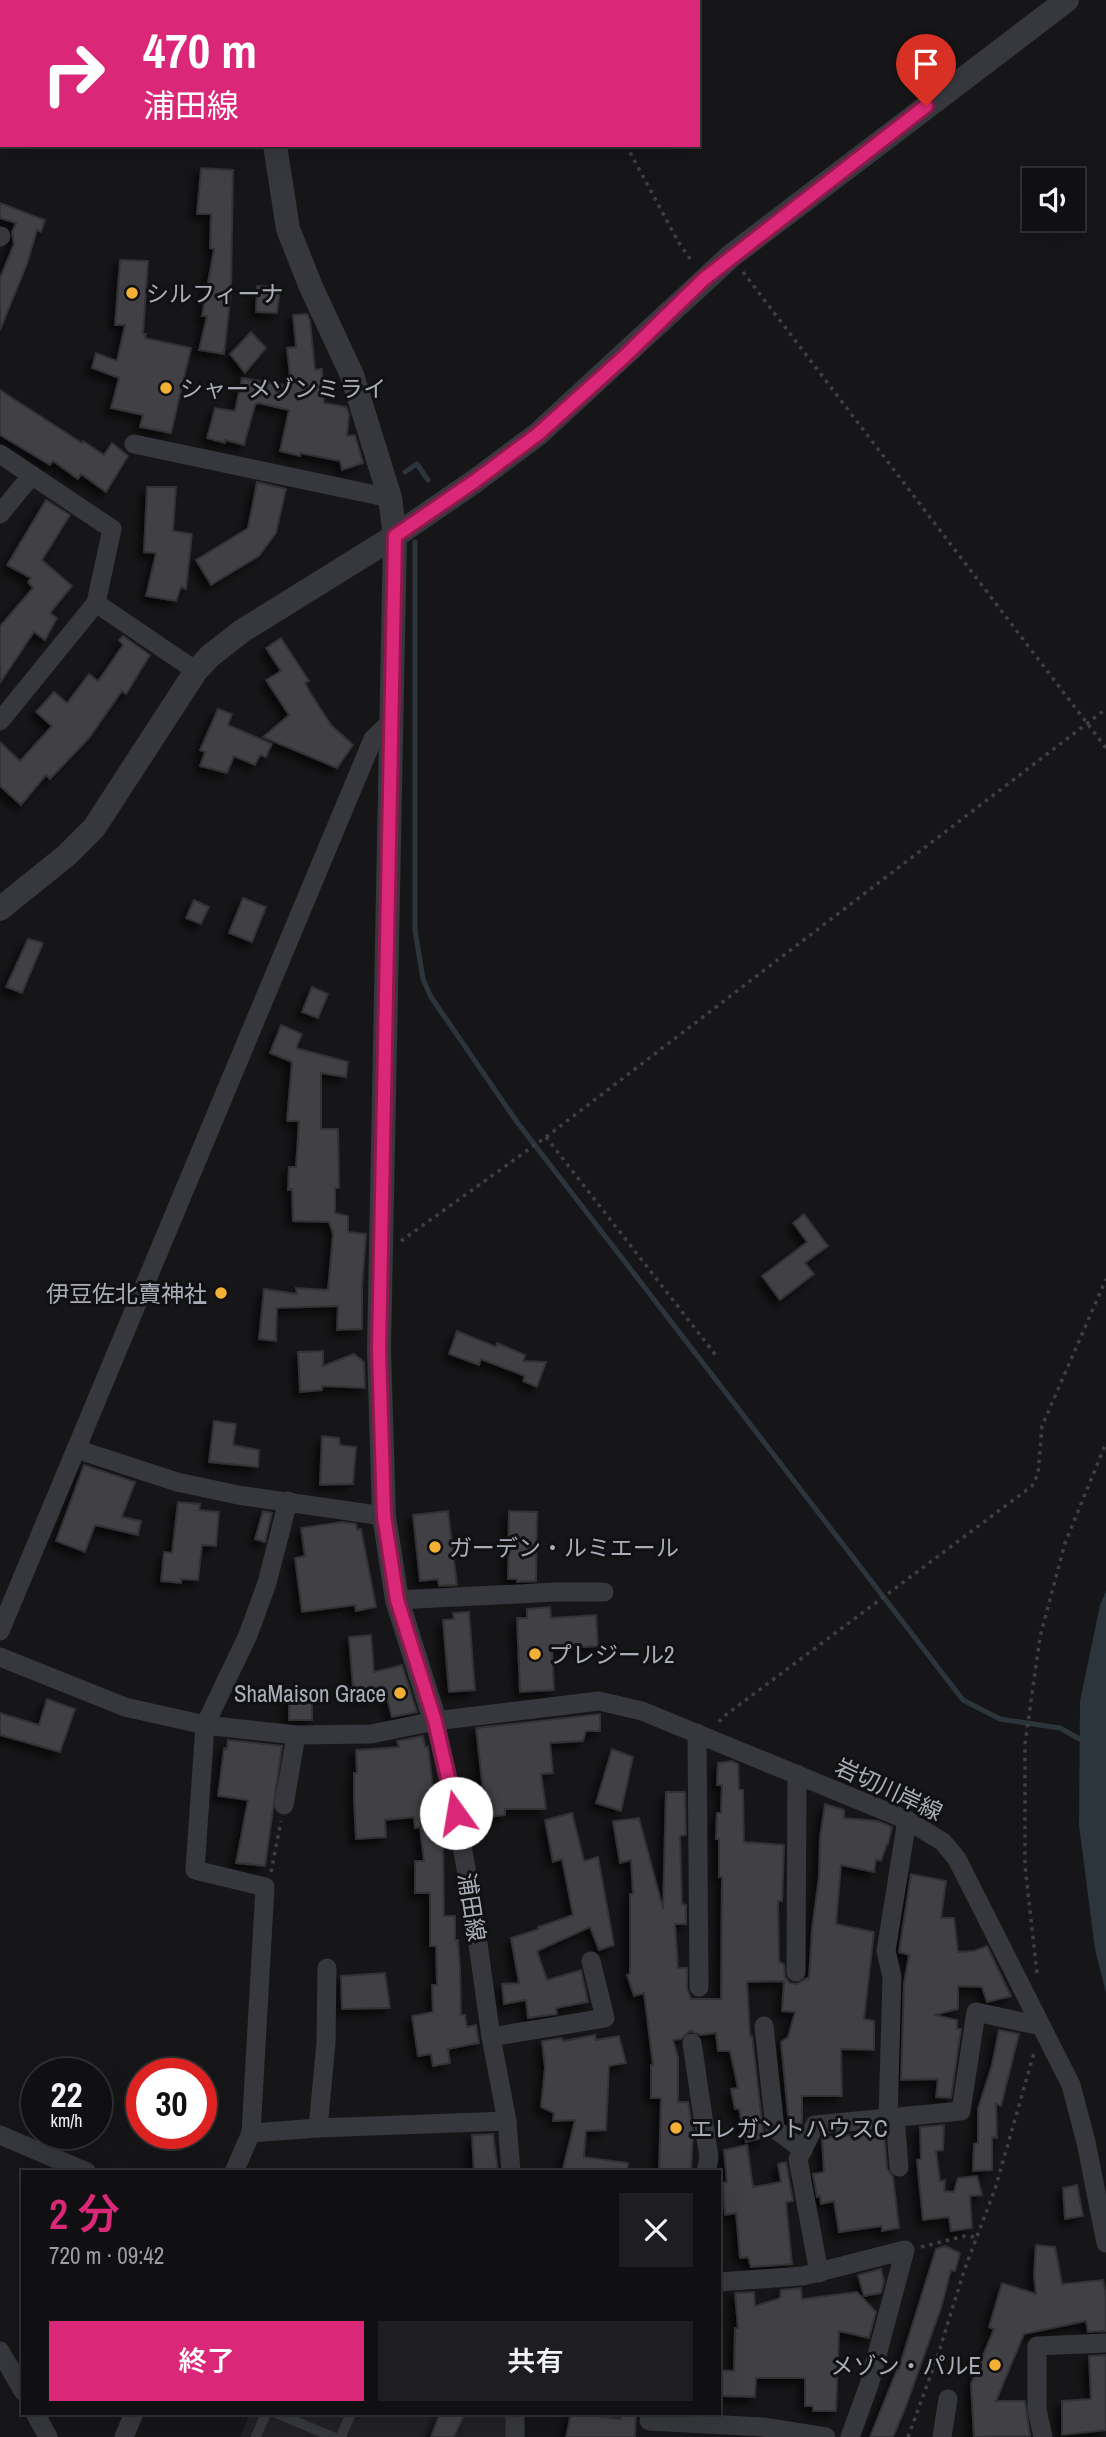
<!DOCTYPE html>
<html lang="ja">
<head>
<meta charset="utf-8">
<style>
  :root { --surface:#101012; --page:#1e1e20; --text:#f1f3f6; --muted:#9c9d9f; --line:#303032; --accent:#db2777 }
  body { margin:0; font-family:"Archivo Narrow","Noto Sans JP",sans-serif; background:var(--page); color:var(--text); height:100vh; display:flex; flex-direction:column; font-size:26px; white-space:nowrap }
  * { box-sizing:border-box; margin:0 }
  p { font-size:23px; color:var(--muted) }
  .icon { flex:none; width:38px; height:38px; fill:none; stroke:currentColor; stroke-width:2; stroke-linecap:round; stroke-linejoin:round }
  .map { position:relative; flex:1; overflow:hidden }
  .panel { position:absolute; left:21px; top:2170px; width:700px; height:245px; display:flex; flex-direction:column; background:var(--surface); border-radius:0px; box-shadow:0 7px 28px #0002,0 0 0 2px var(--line) }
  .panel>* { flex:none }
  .hud { position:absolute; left:0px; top:0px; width:700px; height:147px; box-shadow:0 7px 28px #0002,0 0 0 2px var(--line); background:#db2777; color:#fff; overflow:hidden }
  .controls { position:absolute; left:1022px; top:168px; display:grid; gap:14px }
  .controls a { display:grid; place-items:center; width:63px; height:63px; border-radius:0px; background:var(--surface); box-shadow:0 7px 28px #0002,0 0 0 2px var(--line); font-size:35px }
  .speed { position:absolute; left:21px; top:2058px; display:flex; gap:14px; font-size:35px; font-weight:700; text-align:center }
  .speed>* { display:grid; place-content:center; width:91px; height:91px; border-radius:50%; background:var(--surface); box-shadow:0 7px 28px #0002,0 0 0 2px var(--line); line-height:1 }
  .speed small { font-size:18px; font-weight:400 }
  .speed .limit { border:10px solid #d22; background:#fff; color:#111 }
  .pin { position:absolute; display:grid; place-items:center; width:60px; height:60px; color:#fff; margin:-72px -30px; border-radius:50% 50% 50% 0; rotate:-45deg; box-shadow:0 0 7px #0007 }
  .pin .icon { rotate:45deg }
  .me { position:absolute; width:77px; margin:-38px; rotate:347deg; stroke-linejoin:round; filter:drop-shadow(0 0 5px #0008) }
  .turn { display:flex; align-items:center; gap:24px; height:147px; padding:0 28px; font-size:32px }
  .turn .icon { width:91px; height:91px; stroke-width:2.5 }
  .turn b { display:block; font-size:49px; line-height:60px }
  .round { display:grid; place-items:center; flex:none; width:74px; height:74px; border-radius:0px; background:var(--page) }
  .summary { display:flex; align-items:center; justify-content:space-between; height:119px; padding:0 28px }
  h1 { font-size:42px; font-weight:600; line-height:52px; color:var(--accent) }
  .primary-button { display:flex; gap:14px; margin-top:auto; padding:14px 28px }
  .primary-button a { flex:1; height:80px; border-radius:0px; background:var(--accent); color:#fff; font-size:28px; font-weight:600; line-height:80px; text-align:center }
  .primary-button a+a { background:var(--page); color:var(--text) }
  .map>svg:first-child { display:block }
  .built { fill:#222225 }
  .water { fill:#2c353c }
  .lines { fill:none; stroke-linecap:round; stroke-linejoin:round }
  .stream { stroke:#2c353c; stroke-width:5 }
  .building { fill:#404145; stroke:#303034; stroke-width:2; filter:url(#shadow) }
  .path { stroke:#3d3f44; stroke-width:3.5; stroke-dasharray:3.5 5; stroke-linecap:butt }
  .service { stroke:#37383d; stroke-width:10 }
  .minor { stroke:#37383d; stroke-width:19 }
  .tertiary { stroke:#37383d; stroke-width:24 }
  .trunk { stroke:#5b5e65; stroke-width:32 }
  .route-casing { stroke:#8e194d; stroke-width:18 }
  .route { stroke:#db2777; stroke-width:12 }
  .poi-dot { fill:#f2b134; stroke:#111113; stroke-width:2.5 }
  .labels { text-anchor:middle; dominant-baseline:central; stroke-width:6; stroke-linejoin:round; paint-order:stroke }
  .poi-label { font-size:23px; fill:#a8adb8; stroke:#111113; text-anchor:start }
  .street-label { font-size:23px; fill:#a8adb8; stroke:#111113 }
</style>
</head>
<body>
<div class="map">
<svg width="1106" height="2437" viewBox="0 0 1106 2437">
  <defs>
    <filter id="shadow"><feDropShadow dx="-5.5" dy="5.5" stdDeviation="3.5" flood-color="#0009"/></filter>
  </defs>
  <rect width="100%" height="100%" fill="#161618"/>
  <path class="built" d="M250 2413H346L359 2418 362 2413H506V2437H240Z"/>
  <path class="water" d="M1106 1591V1993L1095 1949 1079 1825 1080 1701 1100 1605Z"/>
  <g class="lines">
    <g class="stream">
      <path d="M230 0V2"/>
      <path d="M405 472 417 464 428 480"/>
      <path d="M415 542V930L423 979 431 997 517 1122 963 1700 1000 1719 1060 1728 1085 1742"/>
    </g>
  </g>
  <g class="building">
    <path d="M201 168 233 170 231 292 224 354 199 350 207 316H202L214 249 210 248 211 214H197Z"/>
    <path d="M0 203 45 220 41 232 37 230 27 264 0 330V278L14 244 12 232 16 223 0 218Z"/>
    <path d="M120 260 148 261 143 334H146L145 338 191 348 171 433 140 427 143 415 111 408 119 378 92 368 96 353 117 361 125 325H115Z"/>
    <path d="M257 286 280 287 277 313 256 312Z"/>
    <path d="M307 314 310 321 315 370 322 369 324 403 346 407 349 414 347 436 355 435 363 463 342 470 340 461 300 453V456L280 451 289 410 258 403 255 405 244 445 225 440V443L207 438 215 408 235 411 242 378 291 386 287 348 296 347 293 315Z"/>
    <path d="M251 332 266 348 245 373 230 354Z"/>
    <path d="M0 390 82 443 83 441 104 455 112 443 128 456 106 492 81 474 78 479 53 461 50 465 0 435Z"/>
    <path d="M257 482 286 489 276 533 259 556 211 585 196 560 248 528Z"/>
    <path d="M147 487H176L173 531 192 534 186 589 181 587 176 601 146 596 156 553 144 552Z"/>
    <path d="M46 500 70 515 42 560 72 586 50 613 57 618 45 640 34 632 0 683V626L33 588 28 582 31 578 7 565Z"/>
    <path d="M123 636 150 655 126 694 122 691 89 738 50 779 46 775 21 805 0 786V742L20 761 52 726 36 712 54 692 67 703 89 674 98 681 123 645 119 640Z"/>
    <path d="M281 638 309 681 305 683 311 694 331 725 353 745 337 768 263 737 289 715 266 680 281 671 266 648Z"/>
    <path d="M218 709 232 714 228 725 272 744 266 757 260 755 255 765 234 756 227 773 200 766 205 752 200 750Z"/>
    <path d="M243 898 266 907 252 942 229 933Z"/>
    <path d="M194 900 209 907 201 924 186 918Z"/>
    <path d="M28 939 43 943 22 993 6 987Z"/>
    <path d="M312 987 328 994 318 1018 302 1012Z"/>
    <path d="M281 1025 302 1034 296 1048 348 1062 346 1077 321 1073V1129H338L339 1188H335V1213L348 1216V1232L366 1234 362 1288V1329L337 1330 338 1306 277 1308 276 1341 259 1339 264 1289 297 1294 296 1288 328 1290 333 1234 329 1222 293 1221 292 1189 288 1190 289 1167H296L299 1121H287L292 1062 270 1053Z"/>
    <path d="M804 1214 828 1246 805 1263 814 1274 780 1300 762 1276 807 1242 793 1223Z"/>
    <path d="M457 1331 496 1347 497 1343 525 1355 523 1361 546 1362 537 1387 523 1381 525 1376 481 1359 479 1365 449 1354Z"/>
    <path d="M323 1351V1366L354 1354 364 1362 365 1388 322 1386V1390L300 1392 298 1352Z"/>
    <path d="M214 1421 236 1424 233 1445 259 1450 258 1467 209 1462Z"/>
    <path d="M322 1436 339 1438 340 1445 356 1447 353 1484 320 1485Z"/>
    <path d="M84 1465 135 1482 122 1517 141 1521 138 1535 95 1525 85 1552 56 1541Z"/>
    <path d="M178 1502 200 1504 199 1510 219 1512 216 1546 202 1545 198 1580 181 1579V1583L161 1581 164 1552 172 1553Z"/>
    <path d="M263 1511 272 1513 265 1542 255 1539Z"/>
    <path d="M448 1511 457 1585 439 1586 438 1579 420 1581 413 1515Z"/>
    <path d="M509 1511 537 1512 536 1581 517 1582V1579H508Z"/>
    <path d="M342 1522 356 1524 357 1530 361 1529 376 1607 356 1611 355 1605 302 1612 295 1558 305 1556 301 1528Z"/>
    <path d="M550 1607 551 1618 596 1615 598 1646 552 1649 554 1690 520 1692 517 1618H527V1609Z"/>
    <path d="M469 1612 475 1690 449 1692 443 1620 454 1619 453 1613Z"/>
    <path d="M371 1635 374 1672 402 1665 417 1712 392 1717 386 1694 354 1699 349 1637Z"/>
    <rect x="289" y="1691" width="23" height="29"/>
    <path d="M47 1699 75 1709 60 1752 0 1735V1713L39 1725Z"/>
    <path d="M600 1714V1731H586L583 1741 550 1743 553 1773 541 1774 546 1809H505V1815L484 1818 481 1790H483L476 1728Z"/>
    <path d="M423 1736 425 1747H428L434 1795 439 1794 448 1836 443 1837 444 1916H455V1940H458L460 1969 461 2015H465L467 2027 476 2025 479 2043 448 2049 450 2063 433 2066 431 2054 418 2056 412 2016 433 2012 432 1985H437L436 1946H430V1893H415V1861H424L420 1827 415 1828 414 1817 385 1820 386 1837 356 1839 354 1800V1773H357L356 1750 399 1747 397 1741Z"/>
    <path d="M228 1740 282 1746 265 1866 236 1863 248 1800 218 1796 224 1748 227 1749Z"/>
    <path d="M612 1749 633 1757 621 1811 596 1803Z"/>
    <path d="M732 1761 738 1764 739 1790H743L744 1842 784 1845 782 1901H778L779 1962 784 1964 785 1977 790 1983 797 1984 807 1978 809 1979 812 1929 819 1877 820 1837 825 1804 844 1810V1818L878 1821 892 1827 888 1844H887L881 1861 876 1859 874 1872 841 1865 836 1924 874 1932 864 2019 874 2021V2050L841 2049 842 2096H802V2123L789 2124 781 2042 788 2037 795 2012 782 2011 784 1981 747 1982 750 2036H752L763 2130 766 2137 746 2142 739 2109H735L731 2089 738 2088 730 2051H718L716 2033 701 2035 690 2031 681 2039 673 2040 678 2057V2102H688L693 2131 691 2172H659L661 2098H651V2065H653L644 1993 634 1996 627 1975 630 1974V1894H633L631 1860 620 1863 613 1821 639 1818 663 1909 666 1792H685L686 1835 680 1836 682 1904 686 1905V1924H675L678 1968H687V1988L691 1999H721L722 1877H719V1839H716L717 1813H721L722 1785H717L718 1763Z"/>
    <path d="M572 1813 584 1861 598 1857 614 1945 599 1950 590 1927 537 1951 547 1980 581 1970 588 2002 556 2008 557 2014 528 2018 526 2000 504 2004 502 1984 519 1983 511 1938 539 1929 538 1927 573 1915 562 1859 553 1862 545 1820Z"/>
    <path d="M911 1874 946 1881 941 1918H954L958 1952 974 1951 987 1946 1011 1996 987 2002 982 1987 958 1986V2009L934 2015 957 2020V2029H961L951 2098 936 2097 938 2079 901 2080 904 1983 909 1955 899 1952Z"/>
    <path d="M385 1973 390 2008 342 2009 341 1976Z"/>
    <path d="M999 2030 1019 2034 1001 2106 996 2104 997 2138 992 2137V2170L973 2171 974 2144 978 2143V2109L992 2065Z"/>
    <path d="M595 2035 596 2040 619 2036 626 2063 609 2066 606 2130 586 2131 584 2157 628 2163 627 2172H562L575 2120 553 2121 554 2113 541 2107 545 2067 542 2041 562 2038 563 2041Z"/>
    <path d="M944 2125 943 2150 936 2151 940 2181 945 2180 944 2191 954 2192 958 2178 977 2176 982 2195 970 2196 972 2228 951 2231 949 2217 923 2220 917 2160 921 2159 920 2127Z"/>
    <path d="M884 2131 887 2168 893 2177 899 2228 882 2231V2226L839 2232 834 2201 821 2204 820 2196 817 2197 813 2174 824 2172 822 2138Z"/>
    <path d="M493 2134 498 2172H474L472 2135Z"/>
    <path d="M747 2145 753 2187 781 2182 778 2164 786 2162 793 2201 786 2202 792 2264 751 2267 748 2257 740 2258 736 2213 725 2215 723 2183 727 2182 724 2150Z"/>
    <path d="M1077 2185 1083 2216 1065 2219 1063 2188Z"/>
    <path d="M1036 2245 1055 2247 1062 2284 1103 2280 1106 2295V2331L1088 2332 1086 2321 1024 2334 996 2401H1025L1030 2436 974 2437 971 2384 994 2329 989 2327 1002 2283 1036 2294 1034 2275Z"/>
    <path d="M945 2246 960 2253 955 2271 951 2270 941 2308 905 2409 893 2437H870L897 2370 898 2371 936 2249Z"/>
    <path d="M881 2269 884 2281 881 2293 864 2296 858 2275Z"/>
    <path d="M801 2288 802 2299 857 2292 876 2312 869 2338 839 2331 836 2411H813V2406H805V2378H756L755 2397 719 2396V2370L734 2371 735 2328H738L735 2293 754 2292 755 2306 780 2298 781 2290Z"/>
    <path d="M1106 2355V2430L1062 2435V2401L1091 2399 1089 2356Z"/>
    <path d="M440 2413H465L454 2437H431Z"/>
    <path d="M571 2413 621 2419V2413H636L635 2437H566Z"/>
  </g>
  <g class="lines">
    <g class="path">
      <path d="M547 0 548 2"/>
      <path d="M626 145 679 243 693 263"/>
      <path d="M743 272 1106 748"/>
      <path d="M546 1137 718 1358"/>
      <path d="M401 1241 546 1137 1106 709"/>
      <path d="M323 1525 333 1583"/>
      <path d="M719 1722 723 1717 1032 1486 1038 1474 1042 1426 1106 1279"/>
      <path d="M271 1872 281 1821"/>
      <path d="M1037 1973 1025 1866V1744L1040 1637 1065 1543 1106 1443"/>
      <path d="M921 2247 965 2236 977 2237"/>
      <path d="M908 2437 937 2358 964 2271 995 2189 1034 2053"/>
    </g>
    <g class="service">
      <path d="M276 2413 333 2437"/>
      <path d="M256 2437 266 2413"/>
      <path d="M341 2437 351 2413"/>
    </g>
    <g class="minor">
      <path d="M111 2 115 0"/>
      <path d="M0 57 2 56"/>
      <path d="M0 237 1 236"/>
      <path d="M134 444 390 498"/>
      <path d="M0 454 112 529 96 603 0 721"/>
      <path d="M0 514 32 475"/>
      <path d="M96 603 196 671"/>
      <path d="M76 1449 177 1482 238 1495 384 1516"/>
      <path d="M397 1600 556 1592H604"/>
      <path d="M0 1631 373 739 393 720"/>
      <path d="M0 1657 125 1707 205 1725 296 1735 371 1734 435 1721 599 1701 642 1711 907 1820 943 1842 957 1859 1071 2085 1086 2142 1106 2243"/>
      <path d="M435 1721 456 1813 472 1901 491 2037 507 2121 511 2172"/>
      <path d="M697 1733 699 1987"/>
      <path d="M284 1805 296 1735"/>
      <path d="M796 1972 797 1774"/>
      <path d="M764 2026 775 2129 803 2150"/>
      <path d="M491 2037 605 2018 591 1961"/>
      <path d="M692 2043 709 2158 706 2172"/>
      <path d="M895 2117 899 2167"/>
      <path d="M888 2118 892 1977 886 1951 907 1820"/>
      <path d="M318 2128 326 2043 327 1968"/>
      <path d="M251 2133 318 2128 507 2121"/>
      <path d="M0 2135 87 2172"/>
      <path d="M234 2172 251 2133 265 1887 195 1870 205 1725 248 1635 267 1583 288 1501"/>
      <path d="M819 2273 798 2159 815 2125 961 2111 976 2012 1041 2026"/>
      <path d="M719 2282 803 2276 905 2250 869 2385 850 2437"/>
      <path d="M0 2351 23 2391"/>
      <path d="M35 2413 48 2437"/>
      <path d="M515 2413V2437"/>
      <path d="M649 2421 763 2427 826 2437"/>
      <path d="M124 2437 134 2413"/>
      <path d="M942 2437 948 2399"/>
      <path d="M1043 2437 1037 2410V2346L1106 2343"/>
    </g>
    <g class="tertiary">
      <path d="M260 0 261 2"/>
      <path d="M275 145 288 229 311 287 352 375 390 498 395 536 379 1350 384 1516 397 1600 435 1721"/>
      <path d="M0 909 67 855 94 828 196 671 210 656 242 631 395 536 475 481 538 434 731 256 1067 0"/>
    </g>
    <g class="trunk">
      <path d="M25 2 29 0"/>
      <path d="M0 13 2 12"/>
    </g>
  </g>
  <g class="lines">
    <defs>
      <path id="route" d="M456 1813 435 1721 397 1600 384 1516 379 1350 395 536 475 481 538 434 624 357 704 279 926 106"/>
    </defs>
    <use href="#route" class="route-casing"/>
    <use href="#route" class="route"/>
  </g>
  <g class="poi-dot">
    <circle cx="132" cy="293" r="7"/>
    <circle cx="166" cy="388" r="7"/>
    <circle cx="221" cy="1293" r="7"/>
    <circle cx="435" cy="1547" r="7"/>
    <circle cx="535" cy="1654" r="7"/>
    <circle cx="400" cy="1693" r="7"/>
    <circle cx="676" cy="2128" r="7"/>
    <circle cx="995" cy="2365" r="7"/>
  </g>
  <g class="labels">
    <g class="poi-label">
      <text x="146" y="293">シルフィーナ</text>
      <text x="180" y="388">シャーメゾンミライ</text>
      <text x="207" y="1293" text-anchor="end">伊豆佐北賣神社</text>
      <text x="449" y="1547">ガーデン・ルミエール</text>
      <text x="549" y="1654">プレジール2</text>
      <text x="386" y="1693" text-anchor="end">ShaMaison Grace</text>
      <text x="690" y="2128">エレガントハウスC</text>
      <text x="981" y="2365" text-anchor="end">メゾン・パルE</text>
    </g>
    <g class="street-label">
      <text transform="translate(889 1789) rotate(25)">岩切川岸線</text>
      <text transform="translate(472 1907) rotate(81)">浦田線</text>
    </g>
  </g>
</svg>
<div class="controls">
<a><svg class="icon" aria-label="sound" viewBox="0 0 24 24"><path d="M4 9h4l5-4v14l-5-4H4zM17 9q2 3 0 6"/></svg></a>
</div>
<div class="speed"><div>22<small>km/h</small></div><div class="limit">30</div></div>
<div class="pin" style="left:926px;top:106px;background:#d93025"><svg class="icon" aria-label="arrive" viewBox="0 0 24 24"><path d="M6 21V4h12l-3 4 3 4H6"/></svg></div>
<svg class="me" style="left:456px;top:1813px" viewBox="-20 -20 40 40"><circle r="19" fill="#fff"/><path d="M0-13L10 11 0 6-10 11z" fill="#db2777"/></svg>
<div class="hud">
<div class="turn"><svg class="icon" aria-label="right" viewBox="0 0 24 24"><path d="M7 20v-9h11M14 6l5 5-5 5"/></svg><div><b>470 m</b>浦田線</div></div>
</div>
<section class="panel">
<div class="summary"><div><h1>2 分</h1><p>720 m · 09:42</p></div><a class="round"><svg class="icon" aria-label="close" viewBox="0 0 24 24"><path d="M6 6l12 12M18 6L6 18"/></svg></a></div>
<div class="primary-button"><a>終了</a><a>共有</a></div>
</section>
</div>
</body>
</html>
